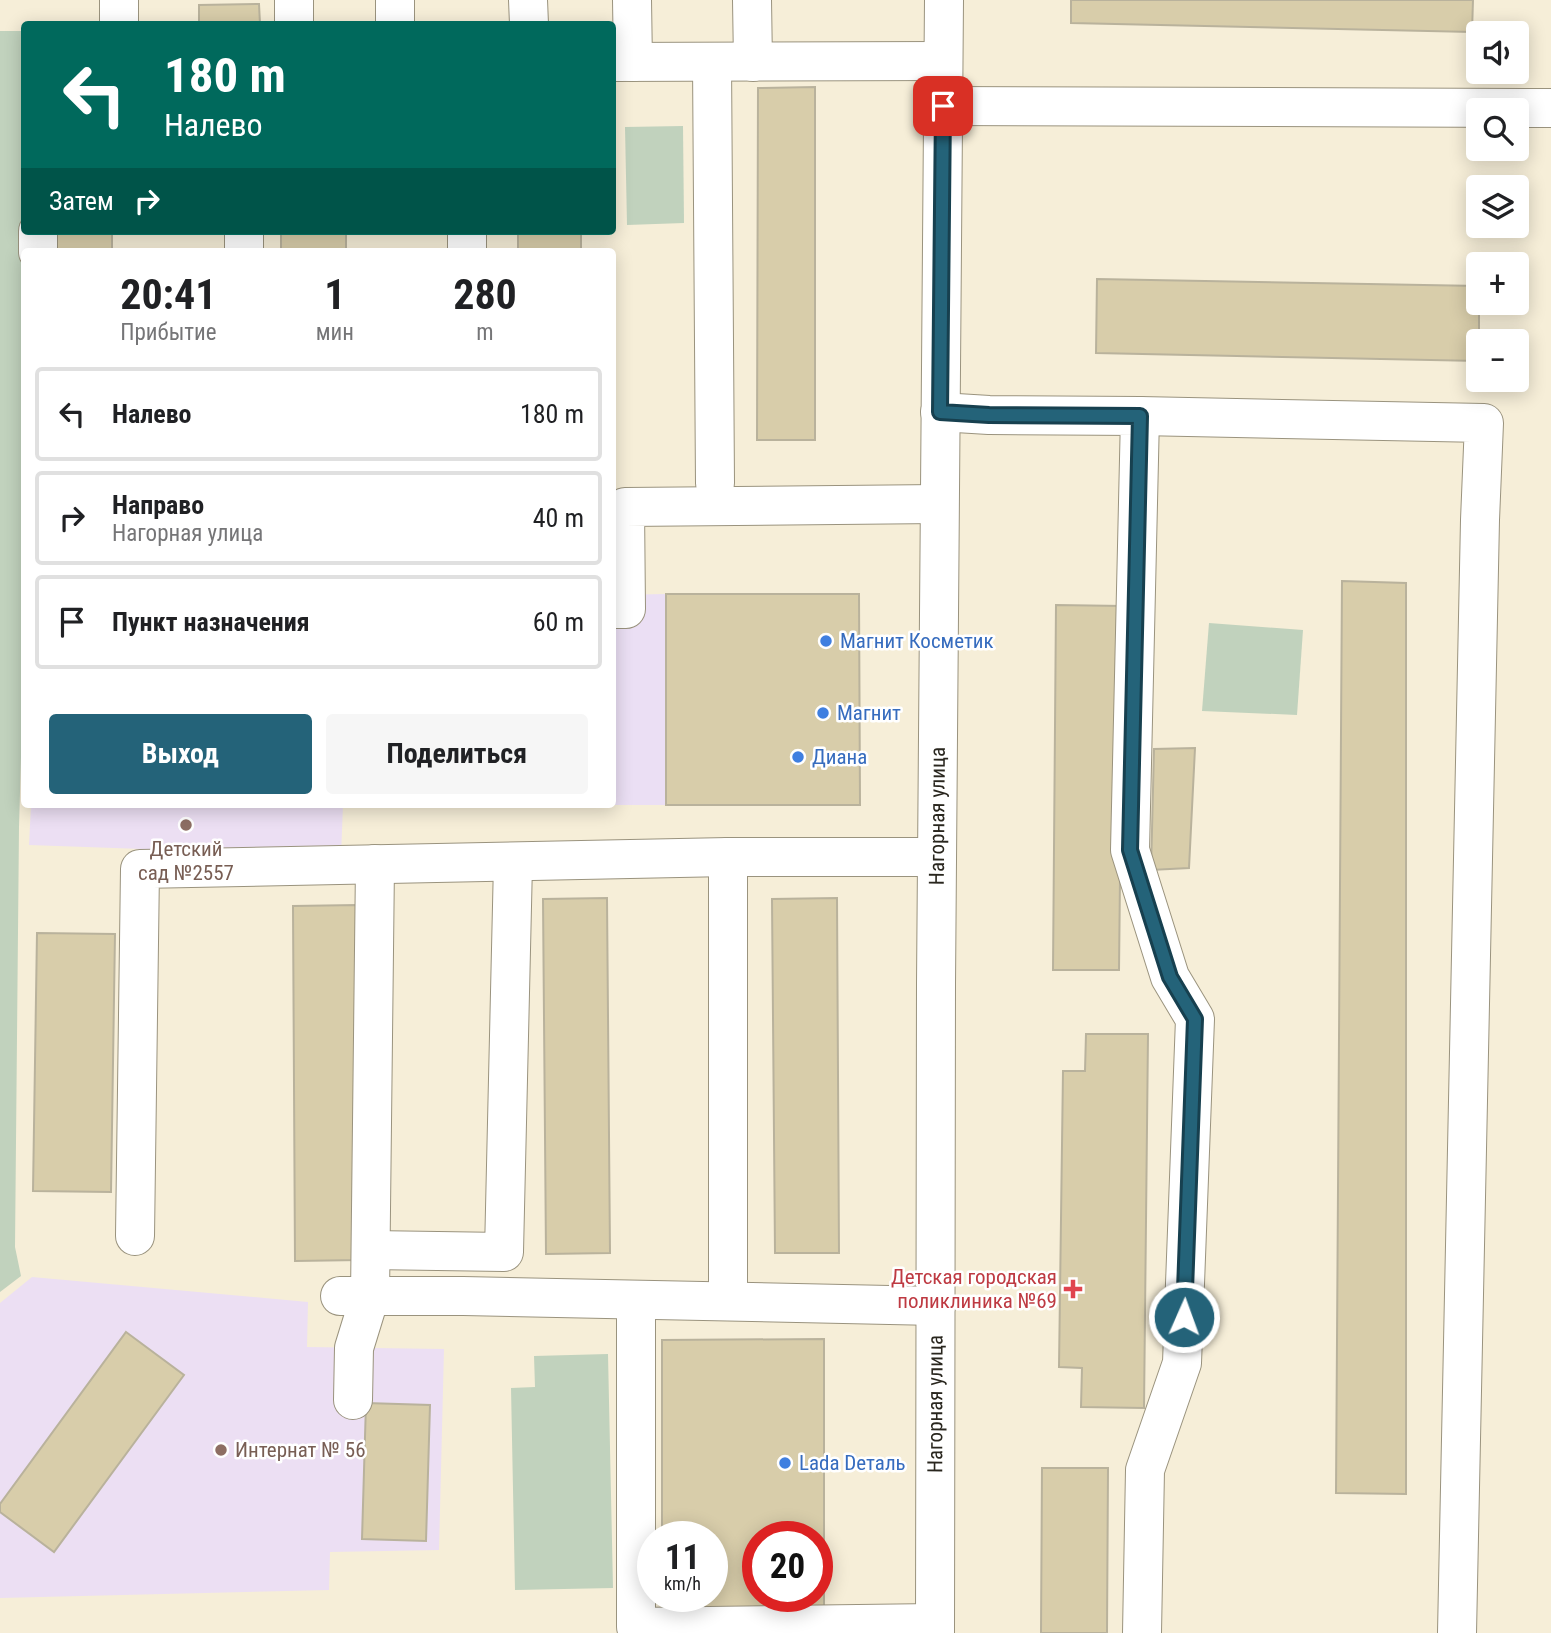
<!DOCTYPE html>
<html lang="ru">
<head>
<meta charset="utf-8">
<style>
  :root { --surface:#fff; --page:#f6f6f6; --text:#202124; --muted:#757577; --line:#e0e0e0; --accent:#246379 }
  body { margin:0; font-family:"Roboto Condensed",sans-serif; background:var(--page); color:var(--text); height:100vh; display:flex; flex-direction:column; font-size:26px; white-space:nowrap }
  * { box-sizing:border-box; margin:0 }
  p { font-size:23px; color:var(--muted) }
  .icon { flex:none; width:38px; height:38px; fill:none; stroke:currentColor; stroke-width:2; stroke-linecap:round; stroke-linejoin:round }
  .map { position:relative; flex:1; overflow:hidden }
  .panel { position:absolute; left:21px; top:248px; width:595px; height:560px; display:flex; flex-direction:column; background:var(--surface); border-radius:7px; box-shadow:0 4px 18px #0003 }
  .panel>* { flex:none }
  .top-card { position:absolute; left:21px; top:21px; width:595px; height:214px; border-radius:7px; box-shadow:0 4px 18px #0003; background:#00695c; color:#fff; overflow:hidden }
  .controls { position:absolute; left:1466px; top:21px; display:grid; gap:14px }
  .controls a { display:grid; place-items:center; width:63px; height:63px; border-radius:7px; background:var(--surface); box-shadow:0 4px 18px #0003; font-size:35px }
  .speed { position:absolute; left:637px; top:1521px; display:flex; gap:14px; font-size:35px; font-weight:700; text-align:center }
  .speed>* { display:grid; place-content:center; width:91px; height:91px; border-radius:50%; background:var(--surface); box-shadow:0 4px 18px #0003; line-height:1 }
  .speed small { font-size:18px; font-weight:400 }
  .speed .limit { border:10px solid #d22; background:#fff; color:#111 }
  .pin { position:absolute; display:grid; place-items:center; width:60px; height:60px; color:#fff; margin:-30px; border-radius:14px; box-shadow:0 4px 10px #0006 }
  .me { position:absolute; width:77px; margin:-38px; rotate:2deg; stroke-linejoin:round; filter:drop-shadow(0 0 5px #0008) }
  .turn { display:flex; align-items:center; gap:24px; height:147px; padding:0 28px; font-size:32px }
  .turn .icon { width:91px; height:91px; stroke-width:2.5 }
  .turn b { display:block; font-size:49px; line-height:60px }
  .then { display:flex; align-items:center; height:66px; padding:0 28px; background:#0003; gap:14px; font-size:26px }
  .eta { display:flex; justify-content:space-evenly; align-items:center; height:119px; text-align:center }
  .eta b { font-size:42px; font-weight:700; line-height:49px }
  .primary-button { display:flex; gap:14px; margin-top:auto; padding:14px 28px }
  .primary-button a { flex:1; height:80px; border-radius:7px; background:var(--accent); color:#fff; font-size:28px; font-weight:700; line-height:80px; text-align:center }
  .primary-button a+a { background:var(--page); color:var(--text) }
  ul { padding:0; list-style:none }
  li { display:flex; align-items:center; gap:21px; height:94px; margin:0 14px 10px; padding:0 14px; border:4px solid var(--line); border-radius:7px }
  li div { flex:1 }
  li b { display:block; font-size:26px }
  li em { font-style:normal }
  .map>svg:first-child { display:block }
  .industrial { fill:#ebdff4 }
  .education { fill:#ecdff3 }
  .green { fill:#c1d2bd }
  .building { fill:#d8cdaa; stroke:#b9b29c; stroke-width:2; fill-rule:evenodd }
  .lines { fill:none; stroke-linecap:round; stroke-linejoin:round }
  .minor-casing { stroke:#9a937e; stroke-width:40 }
  .minor { stroke:#fff; stroke-width:38 }
  .route-casing { stroke:#17404f; stroke-width:18 }
  .route { stroke:#246379; stroke-width:12 }
  .shop-dot { fill:#3f7fe0; stroke:#fff; stroke-width:2.5 }
  .education-dot { fill:#8d6e63; stroke:#fff; stroke-width:2.5 }
  .health-dot { fill:#e0444e; stroke:#fff; stroke-width:2.5 }
  .labels { text-anchor:middle; dominant-baseline:central; stroke-width:5; stroke-linejoin:round; paint-order:stroke }
  .shop-label { font-size:21px; fill:#366cbe; stroke:#fff; text-anchor:start }
  .street-label { font-size:21px; fill:#29261e; stroke:#fff }
  .education-label { font-size:21px; fill:#785e54; stroke:#fff }
  .health-label { font-size:21px; fill:#be3a42; stroke:#fff; text-anchor:end }
</style>
</head>
<body>
<div class="map">
<svg width="1551" height="1633" viewBox="0 0 1551 1633">
  <rect width="100%" height="100%" fill="#f6eed8"/>
  <path class="industrial" d="M666 594V805H613L612 595Z"/>
  <g class="education">
    <path d="M31 805H343L341 856 29 845Z"/>
    <path d="M32 1277 308 1302 307 1347 444 1349 439 1550 330 1552 329 1590 0 1598V1303Z"/>
  </g>
  <g class="green">
    <path d="M0 31H24V652L19 827 15 1247 21 1276 0 1292Z"/>
    <path d="M683 126 684 223 627 225 625 127Z"/>
    <path d="M1209 623 1303 630 1297 715 1202 711Z"/>
    <path d="M608 1354 613 1588 515 1590 511 1388 535 1387 534 1356Z"/>
  </g>
  <g class="building">
    <path d="M1071 0H1473L1472 32 1071 23Z"/>
    <path d="M259 4 260 24H199V5Z"/>
    <path d="M815 87V440H757L758 88Z"/>
    <rect x="48" y="231" width="64" height="21"/>
    <rect x="281" y="231" width="65" height="21"/>
    <rect x="518" y="231" width="63" height="21"/>
    <path d="M1097 279 1479 286V361L1096 353Z"/>
    <path d="M1342 581 1406 583V1494L1336 1493Z"/>
    <path d="M666 594H859L860 805H666Z"/>
    <path d="M1056 605 1123 606 1119 970H1053Z"/>
    <path d="M1195 748 1189 868 1151 870 1154 749Z"/>
    <path d="M607 898 610 1253 546 1254 543 899Z"/>
    <path d="M837 898 839 1253H775L772 899Z"/>
    <path d="M357 905 360 1260 295 1261 293 906Z"/>
    <path d="M37 933 115 934 111 1192 33 1191Z"/>
    <path d="M1086 1034H1148L1144 1408 1081 1407 1082 1368 1059 1367 1063 1071H1085Z"/>
    <path d="M126 1332 184 1375 54 1552 0 1512V1504Z"/>
    <path d="M824 1339V1608H662V1596H712V1536H662V1340ZM758 1536H817V1596H758Z"/>
    <path d="M366 1403 430 1405 426 1541 362 1539Z"/>
    <path d="M1042 1468H1108L1107 1633H1041Z"/>
  </g>
  <g class="lines">
    <defs>
      <g id="minor">
        <path d="M294 0V24"/>
        <path d="M395 0V24"/>
        <path d="M528 0 529 24"/>
        <path d="M632 0 633 62"/>
        <path d="M752 0 753 62"/>
        <path d="M119 24V0"/>
        <path d="M612 62 943 61"/>
        <path d="M712 62 715 483"/>
        <path d="M942 106 1551 108"/>
        <path d="M467 231V252"/>
        <path d="M38 252V231"/>
        <path d="M244 252V231"/>
        <path d="M940 412 989 415 1140 416 1130 850 1170 977 1195 1019 1182 1363 1145 1470 1142 1633"/>
        <path d="M1140 416 1484 423 1480 520 1457 1633"/>
        <path d="M612 609H626L625 507 939 504"/>
        <path d="M135 1236 140 869 728 857H937"/>
        <path d="M371 1250 504 1252 513 863"/>
        <path d="M340 1296H463L936 1306"/>
        <path d="M636 1300V1627L935 1623"/>
        <path d="M728 1301V857"/>
        <path d="M353 1400 354 1348 370 1296 375 864"/>
        <path id="s1" d="M935 1633 936 983 944 0"/>
      </g>
    </defs>
    <use href="#minor" class="minor-casing"/>
    <use href="#minor" class="minor"/>
  </g>
  <g class="lines">
    <defs>
      <path id="route" d="M943 106 940 412 989 415 1140 416 1130 850 1170 977 1195 1019 1184 1317"/>
    </defs>
    <use href="#route" class="route-casing"/>
    <use href="#route" class="route"/>
  </g>
  <g class="shop-dot">
    <circle cx="826" cy="641" r="7"/>
    <circle cx="823" cy="713" r="7"/>
    <circle cx="798" cy="757" r="7"/>
    <circle cx="785" cy="1463" r="7"/>
  </g>
  <g class="education-dot">
    <circle cx="186" cy="825" r="7"/>
    <circle cx="221" cy="1450" r="7"/>
  </g>
  <path class="health-dot" d="M1069.5 1278.5h7v7h7v7h-7v7h-7v-7h-7v-7h7z"/>
  <g class="labels">
    <g class="shop-label">
      <text x="840" y="641">Магнит Косметик</text>
      <text x="837" y="713">Магнит</text>
      <text x="812" y="757">Диана</text>
      <text x="799" y="1463">Lada Dеталь</text>
    </g>
    <g class="street-label">
      <text stroke="none"><textPath href="#s1" startOffset="817">Нагорная улица</textPath></text>
      <text stroke="none"><textPath href="#s1" startOffset="229">Нагорная улица</textPath></text>
    </g>
    <g class="education-label">
      <text x="186" y="849">Детский<tspan x="186" dy="24">сад №2557</tspan></text>
      <text x="235" y="1450" text-anchor="start">Интернат № 56</text>
    </g>
    <g class="health-label">
      <text x="1057" y="1277">Детская городская<tspan x="1057" dy="24">поликлиника №69</tspan></text>
    </g>
  </g>
</svg>
<div class="controls">
<a><svg class="icon" aria-label="sound" viewBox="0 0 24 24"><path d="M4 9h4l5-4v14l-5-4H4zM17 9q2 3 0 6"/></svg></a>
<a><svg class="icon" aria-label="search" viewBox="0 0 24 24"><circle cx="10" cy="10" r="6"/><path d="M15 15l6 6"/></svg></a>
<a><svg class="icon" aria-label="layers" viewBox="0 0 24 24"><path d="M12 4l9 5-9 5-9-5zM3 14l9 5 9-5"/></svg></a>
<a>+</a>
<a>−</a>
</div>
<div class="speed"><div>11<small>km/h</small></div><div class="limit">20</div></div>
<div class="pin" style="left:943px;top:106px;background:#d93025"><svg class="icon" aria-label="arrive" viewBox="0 0 24 24"><path d="M6 21V4h12l-3 4 3 4H6"/></svg></div>
<svg class="me" style="left:1184px;top:1317px" viewBox="-20 -20 40 40"><circle r="17" fill="#246379" stroke="#fff" stroke-width="3"/><path d="M0-11L8 9 0 5-8 9z" fill="#fff"/></svg>
<div class="top-card">
<div class="turn"><svg class="icon" aria-label="left" viewBox="0 0 24 24"><path d="M17 20v-9H6M10 6l-5 5 5 5"/></svg><div><b>180 m</b>Налево</div></div>
<div class="then">Затем<svg class="icon" aria-label="right" viewBox="0 0 24 24"><path d="M7 20v-9h11M14 6l5 5-5 5"/></svg></div>
</div>
<section class="panel">
<div class="eta">
<div><b>20:41</b><p>Прибытие</p></div>
<div><b>1</b><p>мин</p></div>
<div><b>280</b><p>m</p></div>
</div>
<ul>
<li><svg class="icon" aria-label="left" viewBox="0 0 24 24"><path d="M17 20v-9H6M10 6l-5 5 5 5"/></svg><div><b>Налево</b></div><em>180 m</em></li>
<li><svg class="icon" aria-label="right" viewBox="0 0 24 24"><path d="M7 20v-9h11M14 6l5 5-5 5"/></svg><div><b>Направо</b><p>Нагорная улица</p></div><em>40 m</em></li>
<li><svg class="icon" aria-label="arrive" viewBox="0 0 24 24"><path d="M6 21V4h12l-3 4 3 4H6"/></svg><div><b>Пункт назначения</b></div><em>60 m</em></li>
</ul>
<div class="primary-button"><a>Выход</a><a>Поделиться</a></div>
</section>
</div>
</body>
</html>
